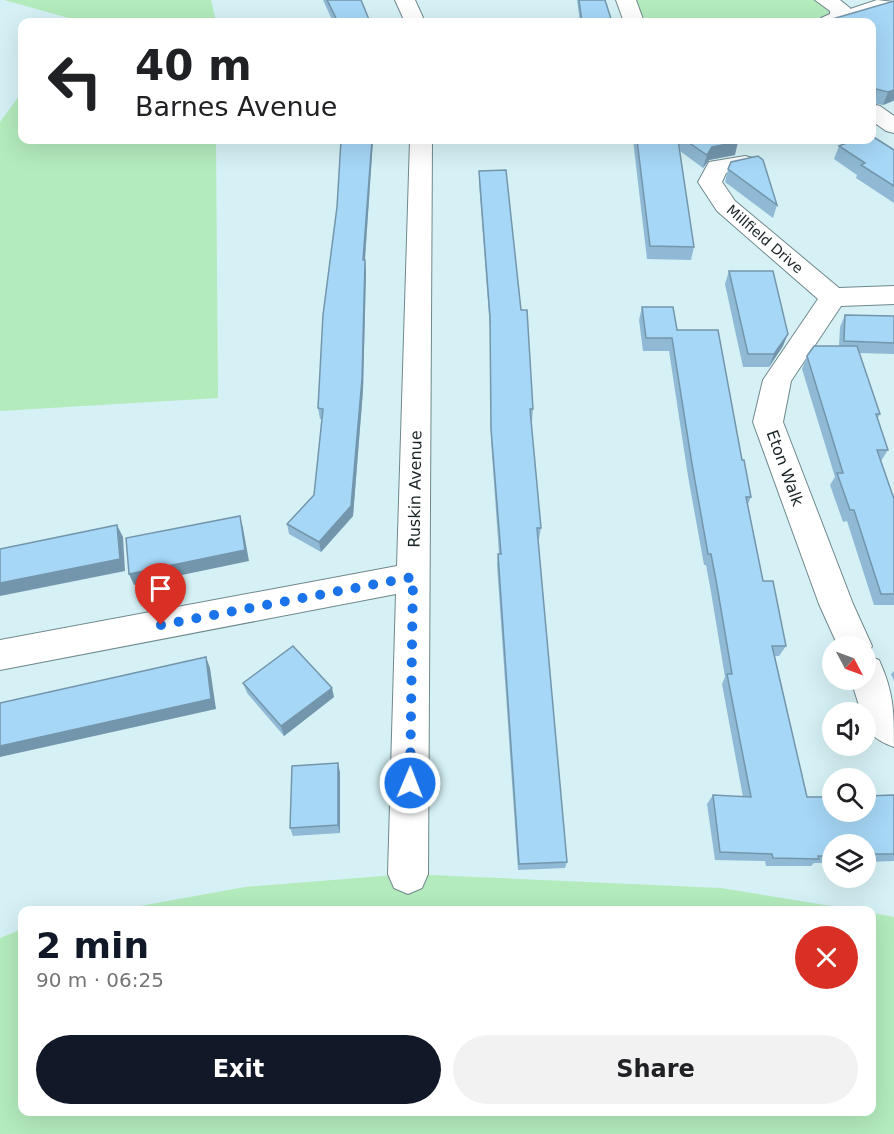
<!DOCTYPE html>
<html lang="en">
<head>
<meta charset="utf-8">
<style>
  :root { --surface:#fff; --page:#f2f2f2; --text:#202124; --muted:#757577; --accent:#111827 }
  body { margin:0; font-family:"DejaVu Sans",sans-serif; background:var(--page); color:var(--text); height:100vh; display:flex; flex-direction:column; font-size:22px; white-space:nowrap }
  * { box-sizing:border-box; margin:0 }
  p { font-size:20px; color:var(--muted) }
  .icon { flex:none; width:33px; height:33px; fill:none; stroke:currentColor; stroke-width:2; stroke-linecap:round; stroke-linejoin:round }
  .map { position:relative; flex:1; overflow:hidden }
  .drawer { position:absolute; left:18px; top:906px; width:858px; height:210px; display:flex; flex-direction:column; background:var(--surface); border-radius:12px; box-shadow:0 6px 24px #0002 }
  .drawer>* { flex:none }
  .banner { position:absolute; left:18px; top:18px; width:858px; height:126px; border-radius:12px; box-shadow:0 6px 24px #0002; background:#fff; color:var(--text); overflow:hidden }
  .needle { width:39px; rotate:131deg }
  .controls { position:absolute; left:822px; top:636px; display:grid; gap:12px }
  .controls a { display:grid; place-items:center; width:54px; height:54px; border-radius:50%; background:var(--surface); box-shadow:0 6px 24px #0002; font-size:30px }
  .pin { position:absolute; display:grid; place-items:center; width:51px; height:51px; color:#fff; margin:-62px -26px; border-radius:50% 50% 50% 0; rotate:-45deg; box-shadow:0 0 6px #0007 }
  .pin .icon { rotate:45deg }
  .me { position:absolute; width:66px; margin:-33px; rotate:1deg; stroke-linejoin:round; filter:drop-shadow(0 0 4px #0008) }
  .turn { display:flex; align-items:center; gap:21px; height:126px; padding:0 18px; font-size:27px }
  .turn .icon { width:78px; height:78px; stroke-width:2.5 }
  .turn b { display:block; font-size:42px; line-height:51px }
  .round { display:grid; place-items:center; flex:none; width:63px; height:63px; border-radius:32px; background:var(--page) }
  .overview { display:flex; align-items:center; justify-content:space-between; height:102px; padding:0 18px }
  h1 { font-size:36px; font-weight:600; line-height:45px; color:var(--accent) }
  .button { display:flex; gap:12px; margin-top:auto; padding:12px 18px }
  .button a { flex:1; height:69px; border-radius:36px; background:var(--accent); color:#fff; font-size:24px; font-weight:600; line-height:69px; text-align:center }
  .button a+a { background:var(--page); color:var(--text) }
  .map>svg:first-child { display:block }
  .green { fill:#b3ebbd }
  .lines { fill:none; stroke-linecap:round; stroke-linejoin:round }
  .lane-casing { stroke:#6f888c; stroke-width:2 }
  .street-casing { stroke:#6f888c; stroke-width:2 }
  .lane { fill:#fff; fill-rule:evenodd }
  .street { fill:#fff; fill-rule:evenodd }
  .wall { fill:#8fb9d4 }
  .shaded-wall { fill:#7496ac }
  .building { fill:#a6d7f6; stroke:#7496ac; stroke-width:1.5 }
  .route { stroke:#1a73e8; stroke-width:10; stroke-dasharray:0 18 }
  .labels { text-anchor:middle; dominant-baseline:central; stroke-width:4.5; stroke-linejoin:round; paint-order:stroke }
  .far-street-label { font-size:14px; fill:#1a2426; stroke:#fff }
  .street-label { font-size:16px; fill:#1a2426; stroke:#fff }
</style>
</head>
<body>
<div class="map">
<svg width="894" height="1134" viewBox="0 0 894 1134">
  <rect width="100%" height="100%" fill="#d5f1f5"/>
  <g class="green">
    <path d="M4 0H211L216 22H74L76 20Z"/>
    <path d="M626 0H825L840 8 828 22H634Z"/>
    <path d="M22 92V140H216L218 398 0 411V122Z"/>
    <path d="M408 874 721 888 856 910H118L245 887Z"/>
    <path d="M872 913 894 917V1134H0V938L22 929V1112H872Z"/>
  </g>
  <g class="lines">
    <defs>
      <path id="lane" d="M877 0 894 2 845 20H835L834 17 835 14Z"/>
      <g id="street">
        <path d="M395 0H415L425 22H405Z"/>
        <path d="M616 0H636L644 22H624Z"/>
        <path d="M815 0H840L850 8V17L844 22H818L821 18 830 14V11Z"/>
        <path d="M872 104 880 106 894 116V133L886 131 872 121Z"/>
        <path d="M410 140H432L428 874 422 888 408 894 394 888 388 874 396 594 0 670V640L397 566Z"/>
        <path d="M745 156 753 158 757 163 753 168 726 173 722 182 735 201 839 288 894 286V304L841 306 791 381 783 422 853 604 872 646 868 656 879 660C894 693 894 712 894 747 875 740 866 733 866 712H861L851 680H866V646H838L819 604 753 422 763 380 818 299 717 211 698 182 709 162Z"/>
      </g>
    </defs>
    <use href="#lane" class="lane-casing"/>
    <use href="#street" class="street-casing"/>
    <use href="#lane" class="lane"/>
    <use href="#street" class="street"/>
  </g>
  <g class="wall">
    <path d="M323 0H361L370 22H333Z"/>
    <path d="M577 0H605L612 22H580Z"/>
    <path d="M894 1V101L883 105 873 103 872 106V22Z"/>
    <path d="M373 140 365 260 366 272 363 390 353 516 321 552 289 534 287 524 314 495 322 419H320L318 408Z"/>
    <path d="M633 140H735V155L709 160 703 168 680 151 694 247 691 260 647 259Z"/>
    <path d="M839 146 894 150V203L856 178 857 175 834 159Z"/>
    <path d="M728 169 777 205 773 218 725 182Z"/>
    <path d="M479 171 521 310 533 409 532 421H531L541 528 539 539H538L567 862 565 868 518 870 497 565 498 554H499L491 440 490 329 479 183Z"/>
    <path d="M729 271 783 346 769 367H743L725 284Z"/>
    <path d="M642 307 677 330 742 460 751 497 748 504 763 581 786 646 779 656H775L807 797 894 795V861L866 862V844H832V863H814L811 866H766L765 861 715 860 707 804 713 795 743 797 722 684 725 677 711 592 706 565H704L688 476 669 351H643L639 320Z"/>
    <path d="M845 315 894 316V354L859 353 880 414 877 419 888 450 881 461 894 499V605H874L847 521 843 522 830 485 835 477 802 369 807 356 839 346 840 327Z"/>
    <path d="M894 671V681L891 674Z"/>
    <path d="M243 683 334 697 284 736 247 693Z"/>
    <path d="M340 772V833L293 836 290 828Z"/>
  </g>
  <g class="shaded-wall">
    <path d="M894 90V100L883 105 888 92Z"/>
    <path d="M372 140H373L364 272 363 260Z"/>
    <path d="M738 142 735 155 709 160 703 168 707 155 712 147Z"/>
    <path d="M365 260 366 272 363 390 353 516 321 552 319 542Z"/>
    <path d="M788 334 783 346 769 367 774 354Z"/>
    <path d="M240 516 243 528 249 561 134 585 129 574Z"/>
    <path d="M117 525 123 537 125 571 0 596V583Z"/>
    <path d="M206 657 210 668 216 709 0 757V746Z"/>
    <path d="M332 688 334 697 284 736 281 726Z"/>
    <path d="M338 763 340 772V833L338 825Z"/>
  </g>
  <g class="building">
    <path d="M327 0H361L370 22H338Z"/>
    <path d="M579 0H605L612 22H582Z"/>
    <path d="M894 1V90L888 92 876 89 875 97 872 99V22H822Z"/>
    <path d="M872 136 894 150V186L861 165 865 163 839 146 854 140H872Z"/>
    <path d="M341 140H372L363 260H365L362 379 351 506 319 542 287 524 314 495 323 409 318 408 323 315 337 207Z"/>
    <path d="M637 140H678L694 247 650 246Z"/>
    <path d="M685 140H735L738 142 712 147 707 155Z"/>
    <path d="M758 156 763 160 777 205 728 169 731 162Z"/>
    <path d="M506 170 521 310H527L533 409H530L541 528H537L567 862 519 864 498 554H501L491 429 490 317 479 171Z"/>
    <path d="M729 271H773L788 334 774 354H748Z"/>
    <path d="M642 307H673L677 330H718L742 460H744L751 497H746L763 581H773L786 646H772L807 797H832V812H866V796L894 795V854H866V844H832V856H818L819 859 773 858 772 854 720 852 713 795 751 797 727 674H732L716 580 711 554H708L692 464 672 338H646Z"/>
    <path d="M845 315 894 316V343L844 341Z"/>
    <path d="M814 346H857L880 414H876L888 450H877L894 499V594H881L854 510H850L837 473H843L807 356Z"/>
    <path d="M240 516 245 550 129 574 126 538Z"/>
    <path d="M117 525 120 559 0 583V549Z"/>
    <path d="M293 646 332 688 281 726 243 683Z"/>
    <path d="M206 657 211 699 0 746V703Z"/>
    <path d="M338 763V825L290 828 292 766Z"/>
  </g>
  <g class="lines">
    <path class="route" d="M161 625 413 577 410 783"/>
  </g>
  <g class="labels">
    <g class="far-street-label">
      <text transform="translate(765 239) rotate(41)">Millfield Drive</text>
    </g>
    <g class="street-label">
      <text transform="translate(785 468) rotate(70)">Eton Walk</text>
      <text transform="translate(415 489) rotate(-89)">Ruskin Avenue</text>
    </g>
  </g>
</svg>
<div class="controls">
<a><svg class="needle" viewBox="-14 -14 28 28"><path d="M0-13l5 13h-10z" fill="#e53935"/><path d="M0 13l5-13h-10z" fill="#757577"/></svg></a>
<a><svg class="icon" aria-label="sound" viewBox="0 0 24 24"><path d="M4 9h4l5-4v14l-5-4H4zM17 9q2 3 0 6"/></svg></a>
<a><svg class="icon" aria-label="search" viewBox="0 0 24 24"><circle cx="10" cy="10" r="6"/><path d="M15 15l6 6"/></svg></a>
<a><svg class="icon" aria-label="layers" viewBox="0 0 24 24"><path d="M12 4l9 5-9 5-9-5zM3 14l9 5 9-5"/></svg></a>
</div>
<div class="pin" style="left:161px;top:625px;background:#d93025"><svg class="icon" aria-label="arrive" viewBox="0 0 24 24"><path d="M6 21V4h12l-3 4 3 4H6"/></svg></div>
<svg class="me" style="left:410px;top:783px" viewBox="-20 -20 40 40"><circle r="17" fill="#1a73e8" stroke="#fff" stroke-width="3"/><path d="M0-11L8 9 0 5-8 9z" fill="#fff"/></svg>
<div class="banner">
<div class="turn"><svg class="icon" aria-label="left" viewBox="0 0 24 24"><path d="M17 20v-9H6M10 6l-5 5 5 5"/></svg><div><b>40 m</b>Barnes Avenue</div></div>
</div>
<section class="drawer">
<div class="overview"><div><h1>2 min</h1><p>90 m · 06:25</p></div><a class="round" style="background:#d93025;color:#fff"><svg class="icon" aria-label="close" viewBox="0 0 24 24"><path d="M6 6l12 12M18 6L6 18"/></svg></a></div>
<div class="button"><a>Exit</a><a>Share</a></div>
</section>
</div>
</body>
</html>
